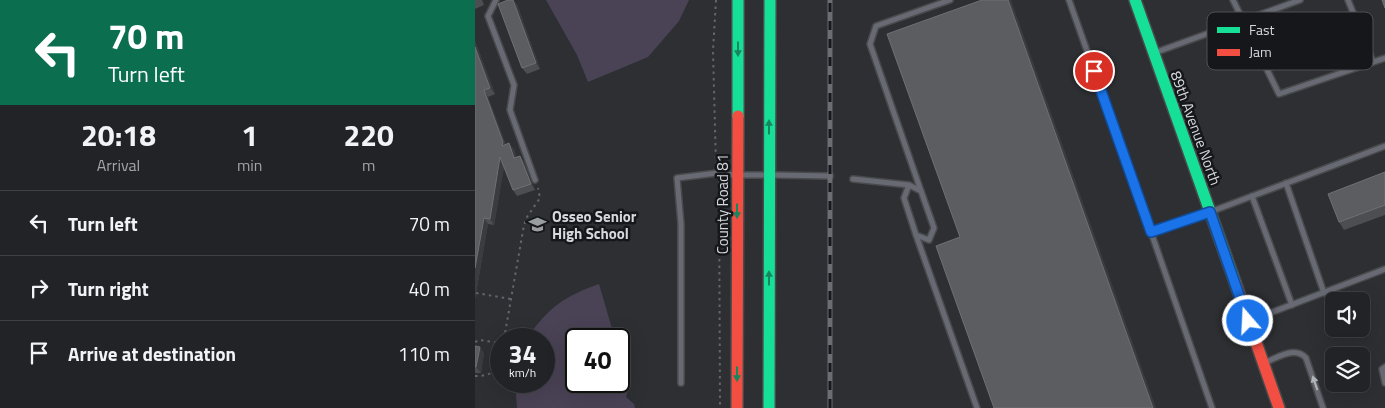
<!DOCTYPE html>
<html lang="en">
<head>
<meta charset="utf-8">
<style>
  :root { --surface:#222326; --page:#2e2f32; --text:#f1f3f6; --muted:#a2a4a7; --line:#3f4043 }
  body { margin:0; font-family:"Titillium Web",sans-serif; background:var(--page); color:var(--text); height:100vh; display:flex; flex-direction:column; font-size:19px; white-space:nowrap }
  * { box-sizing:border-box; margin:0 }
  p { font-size:16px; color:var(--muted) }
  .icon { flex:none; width:28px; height:28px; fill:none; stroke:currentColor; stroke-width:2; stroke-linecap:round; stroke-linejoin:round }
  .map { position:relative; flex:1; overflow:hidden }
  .side { display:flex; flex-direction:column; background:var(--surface); width:475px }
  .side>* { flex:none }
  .top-card { background:#0b6e4f; color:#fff; overflow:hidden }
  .buttons { position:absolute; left:850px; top:292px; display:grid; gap:10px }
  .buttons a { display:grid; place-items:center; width:45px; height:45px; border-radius:8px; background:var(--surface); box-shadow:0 5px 20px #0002,0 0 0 1px var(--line); font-size:25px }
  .speed { position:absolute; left:15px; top:328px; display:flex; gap:10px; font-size:25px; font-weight:700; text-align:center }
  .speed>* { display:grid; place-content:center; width:65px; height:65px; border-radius:50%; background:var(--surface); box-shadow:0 5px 20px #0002,0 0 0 1px var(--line); line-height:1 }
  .speed small { font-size:12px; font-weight:400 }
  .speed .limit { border:2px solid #111; border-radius:8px; background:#fff; color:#111 }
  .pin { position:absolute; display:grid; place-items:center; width:42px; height:42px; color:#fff; margin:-21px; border:2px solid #fff; border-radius:50%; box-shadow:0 1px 5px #0007 }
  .me { position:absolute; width:55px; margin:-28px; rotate:341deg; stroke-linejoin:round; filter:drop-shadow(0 0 4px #0008) }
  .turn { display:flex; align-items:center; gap:18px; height:105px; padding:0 25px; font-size:22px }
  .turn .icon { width:65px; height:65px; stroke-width:2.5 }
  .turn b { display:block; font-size:35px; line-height:42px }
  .eta { display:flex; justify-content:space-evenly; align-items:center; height:85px; text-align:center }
  .eta b { font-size:30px; font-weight:700; line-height:35px }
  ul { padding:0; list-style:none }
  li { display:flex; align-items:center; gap:15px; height:65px; padding:0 25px; border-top:1px solid var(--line) }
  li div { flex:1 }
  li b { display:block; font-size:19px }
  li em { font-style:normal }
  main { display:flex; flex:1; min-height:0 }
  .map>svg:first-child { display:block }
  .green { fill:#4a4356 }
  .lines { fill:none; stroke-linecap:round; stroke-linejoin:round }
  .lane-casing { stroke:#494a4c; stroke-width:8 }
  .fast-casing { stroke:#494a4c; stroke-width:14 }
  .jam-casing { stroke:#494a4c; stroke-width:14 }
  .path { stroke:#63656c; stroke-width:2; stroke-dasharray:2.5 4; stroke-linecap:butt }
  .lane { stroke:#676973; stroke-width:5 }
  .fast { stroke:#16e098; stroke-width:11 }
  .jam { stroke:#f24e42; stroke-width:11 }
  .rail-casing { stroke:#6b6d73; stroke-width:5 }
  .rail { stroke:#15171a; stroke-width:3; stroke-dasharray:9; stroke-linecap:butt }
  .wall { fill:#4c4e51 }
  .shaded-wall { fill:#3a3c3f }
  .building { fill:#5b5d60; stroke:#6e7074 }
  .oneway { fill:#16865f }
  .oneway2 { fill:#b4b7bc }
  .route-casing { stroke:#114b97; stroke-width:12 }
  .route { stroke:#1a73e8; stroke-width:9 }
  .labels { text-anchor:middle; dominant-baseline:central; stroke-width:5; stroke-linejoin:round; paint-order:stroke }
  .street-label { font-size:15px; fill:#d5d8dc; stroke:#15171a }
  .poi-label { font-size:15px; font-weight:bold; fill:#d5d8dc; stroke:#15171a; text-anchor:start }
  .key { fill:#15171a; stroke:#4f5154; stroke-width:1 }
  .key-label { font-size:14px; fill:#d5d8dc }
</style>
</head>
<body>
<main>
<section class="side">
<div class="top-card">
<div class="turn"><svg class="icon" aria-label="left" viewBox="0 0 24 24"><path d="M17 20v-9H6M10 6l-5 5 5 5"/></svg><div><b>70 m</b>Turn left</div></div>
</div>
<div class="eta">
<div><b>20:18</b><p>Arrival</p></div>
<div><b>1</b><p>min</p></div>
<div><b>220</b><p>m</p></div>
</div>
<ul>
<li><svg class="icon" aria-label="left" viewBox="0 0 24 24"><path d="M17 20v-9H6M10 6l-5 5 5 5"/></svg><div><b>Turn left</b></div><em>70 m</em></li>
<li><svg class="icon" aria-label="right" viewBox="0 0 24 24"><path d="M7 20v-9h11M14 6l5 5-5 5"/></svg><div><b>Turn right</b></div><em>40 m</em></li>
<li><svg class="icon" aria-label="arrive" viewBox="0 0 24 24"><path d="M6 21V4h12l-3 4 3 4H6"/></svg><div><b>Arrive at destination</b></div><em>110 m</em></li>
</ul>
</section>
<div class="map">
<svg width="910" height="408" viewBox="0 0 910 408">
  <rect width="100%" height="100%" fill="#2d2f32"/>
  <g class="green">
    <path d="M71 0H214L204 21 173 57 113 82 102 55Z"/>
    <path d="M124 284 140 339H101V381H144V350L154 386 151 397 159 404 160 408H42L40 381H69V339H52L53 337C74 307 90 296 124 284Z"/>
  </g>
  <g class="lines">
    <defs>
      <g id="lane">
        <path d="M21 0 13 16 39 85 35 110 60 180"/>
        <path d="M594 0 676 232 735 212 910 146"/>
        <path d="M758 0 804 94 910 58"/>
        <path d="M873 0 898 62"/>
        <path d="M679 53 825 0"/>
        <path d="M267 175H291"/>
        <path d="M300 175 355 176"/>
        <path d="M378 179 434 185 446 191 459 228 454 240 441 235 429 198 434 185"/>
        <path d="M811 183 849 293"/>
        <path d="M446 191 395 44 401 26 475 0"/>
        <path d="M777 196 817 305"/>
        <path d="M676 232 737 408"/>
        <path d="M441 235 502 408"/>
        <path d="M774 321 910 269"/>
        <path d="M791 362C804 357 820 346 831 358L848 408"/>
        <path d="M910 367 907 369 910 383"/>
        <path d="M206 383V224L202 178 242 173 259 175"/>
      </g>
      <g id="fast">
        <path d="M660 0 760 282"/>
        <path d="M263 116V0"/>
        <path d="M294 408 295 0"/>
      </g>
      <g id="jam">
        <path d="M760 282 804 408"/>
        <path d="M262 408 263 116"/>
      </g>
    </defs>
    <use href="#lane" class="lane-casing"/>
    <use href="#fast" class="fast-casing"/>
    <use href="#jam" class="jam-casing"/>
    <g class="path">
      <path d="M241 0 238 51 241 166"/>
      <path d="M244 181 245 408"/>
      <path d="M1 293 36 299"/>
      <path d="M29 339 49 225 52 217 65 198 63 188"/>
      <path d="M0 342 4 340 26 343"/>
      <path d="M0 376C20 376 23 369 26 351"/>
    </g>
    <use href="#lane" class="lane"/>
    <use href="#fast" class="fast"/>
    <use href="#jam" class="jam"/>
    <defs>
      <path id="rail" d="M355 408V0"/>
    </defs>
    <use href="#rail" class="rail-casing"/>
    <use href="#rail" class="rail"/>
  </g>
  <g class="wall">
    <path d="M0 0H7L9 5 0 9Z"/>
    <path d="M42 4 65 69 52 74 47 68Z"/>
    <path d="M0 41 20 94 13 97 31 145 39 149 41 157 49 162 60 190 42 196 38 190 29 166 19 225 13 224 0 299Z"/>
    <path d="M910 172V215L869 230 864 222Z"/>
    <path d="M0 346 9 353 6 373H0Z"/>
  </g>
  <g class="shaded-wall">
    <path d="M38 0 42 4 65 69 61 63Z"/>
    <path d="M533 0H536L681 408H678Z"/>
    <path d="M0 41 20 94 15 88 0 47Z"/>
    <path d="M9 90 13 97 32 148 27 146Z"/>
    <path d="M34 143 39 149 44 164 39 158Z"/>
    <path d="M45 156 49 162 60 190 56 184Z"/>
    <path d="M25 157 30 163 19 225 15 219Z"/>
    <path d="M9 218 13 224 0 299V268Z"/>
    <path d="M5 347 9 353 6 373 1 367Z"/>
  </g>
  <g class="building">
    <path d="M33 0H38L61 63 47 68 23 4Z"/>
    <path d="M507 0H533L678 408H519L461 246 485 237 412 34Z"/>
    <path d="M907 0H910V8Z"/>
    <path d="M0 47 15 88 9 90 28 142 27 146 34 143 39 158 45 156 56 184 38 190 25 157 15 219 9 218 0 268Z"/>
    <path d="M910 172V205L864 222 853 194Z"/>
    <path d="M0 346 5 347 1 367H0Z"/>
  </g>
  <defs><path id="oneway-solid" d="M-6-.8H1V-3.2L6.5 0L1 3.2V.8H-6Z" transform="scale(1.25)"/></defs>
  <g class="oneway">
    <use href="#oneway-solid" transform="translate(263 49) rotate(90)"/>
    <use href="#oneway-solid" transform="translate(294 127) rotate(-90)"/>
    <use href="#oneway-solid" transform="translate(262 211) rotate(90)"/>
    <use href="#oneway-solid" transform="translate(294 278) rotate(-90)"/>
    <use href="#oneway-solid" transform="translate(262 374) rotate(90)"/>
  </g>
  <use class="oneway2" href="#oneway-solid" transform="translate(840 383) rotate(-109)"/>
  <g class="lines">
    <defs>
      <path id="route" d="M619 71 676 232 735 212 773 321"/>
    </defs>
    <use href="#route" class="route-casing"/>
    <use href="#route" class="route"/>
  </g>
  <defs>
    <symbol id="school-bare" viewBox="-9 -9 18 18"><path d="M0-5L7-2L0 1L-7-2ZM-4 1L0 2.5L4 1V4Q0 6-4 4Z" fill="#9a9da0" stroke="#15171a" stroke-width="2.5" paint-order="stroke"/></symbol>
  </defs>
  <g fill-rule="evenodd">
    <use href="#school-bare" x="50" y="212" width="25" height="25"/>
  </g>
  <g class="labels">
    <g class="street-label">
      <text transform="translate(721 128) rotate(70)">89th Avenue North</text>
      <text transform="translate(247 204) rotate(-90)">County Road 81</text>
    </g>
    <g class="poi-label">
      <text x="77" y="216">Osseo Senior<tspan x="77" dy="17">High School</tspan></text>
    </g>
  </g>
  <rect x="732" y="12" width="166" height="58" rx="8" class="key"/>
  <rect x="742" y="27" width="23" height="6" fill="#16e098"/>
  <rect x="742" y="49" width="23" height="7" fill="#f24e42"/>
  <g class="key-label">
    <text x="774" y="35">Fast</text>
    <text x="774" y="57">Jam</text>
  </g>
</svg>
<div class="buttons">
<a><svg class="icon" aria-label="sound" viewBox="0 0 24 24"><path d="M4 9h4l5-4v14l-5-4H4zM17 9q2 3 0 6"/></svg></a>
<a><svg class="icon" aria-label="layers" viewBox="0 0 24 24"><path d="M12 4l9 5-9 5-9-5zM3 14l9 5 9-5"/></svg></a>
</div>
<div class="speed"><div>34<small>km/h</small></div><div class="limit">40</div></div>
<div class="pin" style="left:619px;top:71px;background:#d93025"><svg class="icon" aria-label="arrive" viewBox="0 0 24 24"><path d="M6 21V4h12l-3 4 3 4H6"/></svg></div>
<svg class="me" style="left:773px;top:321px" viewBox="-20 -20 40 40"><circle r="17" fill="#1a73e8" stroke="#fff" stroke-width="3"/><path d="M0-11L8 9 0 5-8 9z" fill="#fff"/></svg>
</div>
</main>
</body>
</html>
